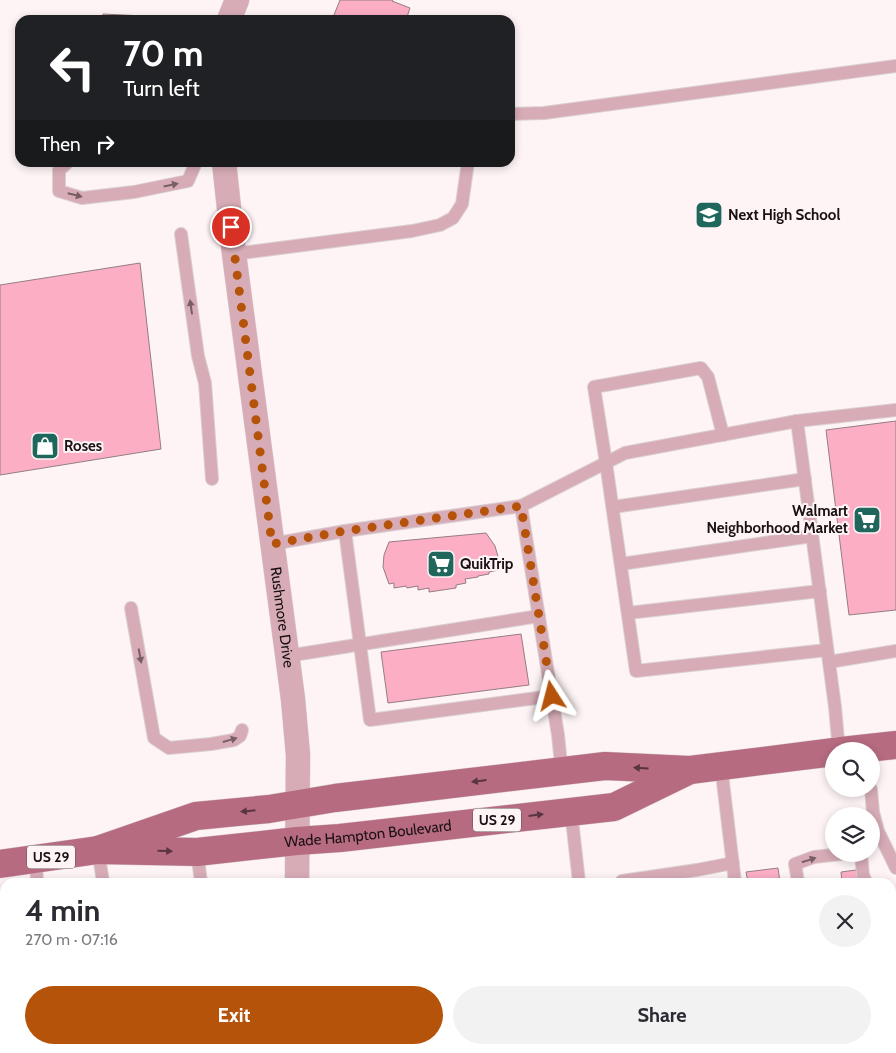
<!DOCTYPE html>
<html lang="en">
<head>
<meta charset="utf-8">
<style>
  :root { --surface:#fff; --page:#f2f2f3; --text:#2b2b33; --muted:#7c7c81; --accent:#b45309 }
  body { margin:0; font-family:Cabin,sans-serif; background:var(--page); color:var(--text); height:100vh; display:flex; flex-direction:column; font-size:19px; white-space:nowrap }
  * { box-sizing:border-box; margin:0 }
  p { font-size:16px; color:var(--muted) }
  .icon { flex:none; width:28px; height:28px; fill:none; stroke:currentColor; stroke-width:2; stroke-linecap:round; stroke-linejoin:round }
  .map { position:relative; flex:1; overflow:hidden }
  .panel { position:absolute; left:0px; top:878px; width:896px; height:176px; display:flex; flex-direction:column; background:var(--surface); border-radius:15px 15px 0 0; box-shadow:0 2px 8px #0003 }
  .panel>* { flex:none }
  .top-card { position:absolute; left:15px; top:15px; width:500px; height:152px; border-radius:15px; box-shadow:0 2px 8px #0003; background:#202124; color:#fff; overflow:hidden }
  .controls { position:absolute; left:825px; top:742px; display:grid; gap:10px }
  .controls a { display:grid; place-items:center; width:55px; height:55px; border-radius:50%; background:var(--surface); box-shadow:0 2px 8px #0003; font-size:25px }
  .pin { position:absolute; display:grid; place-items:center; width:42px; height:42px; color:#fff; margin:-21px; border:2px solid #fff; border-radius:50%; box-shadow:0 1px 5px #0007 }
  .me { position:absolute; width:55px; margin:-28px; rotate:351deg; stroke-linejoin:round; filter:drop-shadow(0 0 4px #0008) }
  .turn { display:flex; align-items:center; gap:18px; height:105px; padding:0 25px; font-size:22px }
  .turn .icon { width:65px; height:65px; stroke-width:2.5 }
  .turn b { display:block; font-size:35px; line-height:42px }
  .then { display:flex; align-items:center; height:48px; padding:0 25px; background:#0003; gap:10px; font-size:19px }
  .round { display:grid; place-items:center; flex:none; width:52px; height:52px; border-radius:26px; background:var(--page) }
  .overview { display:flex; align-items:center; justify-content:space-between; height:85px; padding:0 25px }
  h1 { font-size:30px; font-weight:800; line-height:38px }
  .cta { display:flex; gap:10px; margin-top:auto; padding:10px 25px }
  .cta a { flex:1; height:58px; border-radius:30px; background:var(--accent); color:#fff; font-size:20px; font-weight:800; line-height:58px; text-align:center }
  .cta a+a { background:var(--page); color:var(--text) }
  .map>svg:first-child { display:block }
  .building { fill:#fcafc4; stroke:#947d83 }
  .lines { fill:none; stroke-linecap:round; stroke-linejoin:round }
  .service-casing { stroke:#dad0d2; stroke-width:14 }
  .minor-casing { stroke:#dad0d2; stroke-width:25 }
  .primary-casing { stroke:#dad0d2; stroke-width:29 }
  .service { stroke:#d7acb6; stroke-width:12 }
  .minor { stroke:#d7acb6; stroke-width:24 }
  .primary { stroke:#b66b81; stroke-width:28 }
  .oneway { fill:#785e65 }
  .oneway2 { fill:#583540 }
  .route { stroke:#b45309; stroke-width:9; stroke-dasharray:0 16.2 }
  .labels { text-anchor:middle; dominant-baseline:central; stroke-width:4; stroke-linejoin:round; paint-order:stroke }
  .shield { fill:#fef4f6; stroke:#5e5558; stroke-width:1 }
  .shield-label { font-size:14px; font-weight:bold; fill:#1a1114 }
  .poi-label { font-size:15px; font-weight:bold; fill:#1a1114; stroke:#fef4f6; text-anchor:start }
  .street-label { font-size:15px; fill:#1a1114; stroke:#fef4f6 }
</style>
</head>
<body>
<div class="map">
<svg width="896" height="1053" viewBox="0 0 896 1053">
  <rect width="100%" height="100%" fill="#fef4f6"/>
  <g class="building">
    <path d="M340 0H393L392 1 410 8 406 20H332Z"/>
    <path d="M103 14 144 16V20H103Z"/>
    <path d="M140 263 161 449 0 475V285Z"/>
    <path d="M896 421V610L849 615 826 430Z"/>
    <path d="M486 533 495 546 499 560 498 570 489 572V574L478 576V577L465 579 466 583 456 585V588L429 592V588L418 590V586L407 588 406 586 394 588V583L389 584 383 567 384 555 389 542Z"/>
    <path d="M521 634 529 685 388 703 381 652Z"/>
    <path d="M778 868 780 882H748L746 872Z"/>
    <path d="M856 870 858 882H842L841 872Z"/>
    <path d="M76 1049H114L115 1053H76Z"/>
    <path d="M462 1049H485L489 1053H458Z"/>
  </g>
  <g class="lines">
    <defs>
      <g id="service">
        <path d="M510 114 544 113 896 66"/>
        <path d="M68 162 59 170V191L82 198 134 192 188 181 196 162"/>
        <path d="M181 234 198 356 205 383 212 479"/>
        <path d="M234 254 412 231 440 225 453 218 462 204 468 162"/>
        <path d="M797 421 835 707 839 751"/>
        <path d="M723 435 708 377 701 368 594 387 606 463 636 671 827 650"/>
        <path d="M613 507 805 479"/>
        <path d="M345 531 370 720 552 696"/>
        <path d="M272 544 345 531 521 506"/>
        <path d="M621 564 812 536"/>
        <path d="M131 608 154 738 169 748 211 744 234 740 240 736 242 730"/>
        <path d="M628 613 820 591"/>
        <path d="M287 656 539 616"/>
        <path d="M829 662 896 651"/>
        <path d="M721 766 735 882"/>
        <path d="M561 771V764L558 735 521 506 625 453 797 421 896 410"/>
        <path d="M871 789 873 812 878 831 896 868"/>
        <path d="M571 811 579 882"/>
        <path d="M98 850 103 882"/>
        <path d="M197 852 201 882"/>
        <path d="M861 854 863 875 866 882"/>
        <path d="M36 859 37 882"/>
        <path d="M622 882V881L697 870 733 863"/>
        <path d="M798 882 795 864 814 857 841 854"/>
        <path d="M891 981 896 980"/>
        <path d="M45 1049V1053"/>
        <path d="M125 1049 126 1053"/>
        <path d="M601 1049 602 1053"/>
        <path d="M758 1049V1053"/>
        <path d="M848 1053 896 1049"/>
      </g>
      <g id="minor">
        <path d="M229 20 237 0"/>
        <path id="s1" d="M224 162 234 254 293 699 298 755 297 882"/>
        <path d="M294 1053V1049"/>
      </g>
      <g id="primary">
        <path d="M841 751 896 745"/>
        <path d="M98 850 196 816 269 809 335 798 605 766 690 770 834 752"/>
        <path id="s2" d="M0 864 98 850 197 852 297 841 340 838 614 807 686 772"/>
      </g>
    </defs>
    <use href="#service" class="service-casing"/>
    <use href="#minor" class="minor-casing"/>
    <use href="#primary" class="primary-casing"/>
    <use href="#service" class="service"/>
    <use href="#minor" class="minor"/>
    <use href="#primary" class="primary"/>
  </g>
  <defs><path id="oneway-solid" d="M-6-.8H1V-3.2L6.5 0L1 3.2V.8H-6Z" transform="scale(1.25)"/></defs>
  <g class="oneway">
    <use href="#oneway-solid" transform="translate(171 185) rotate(-12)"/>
    <use href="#oneway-solid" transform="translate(75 195) rotate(14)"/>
    <use href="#oneway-solid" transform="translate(191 307) rotate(-98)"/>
    <use href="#oneway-solid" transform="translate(140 656) rotate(80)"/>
    <use href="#oneway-solid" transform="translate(230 740) rotate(-16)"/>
    <use href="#oneway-solid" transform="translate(809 860) rotate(-18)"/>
  </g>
  <g class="oneway2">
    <use href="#oneway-solid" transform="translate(641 768) rotate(-177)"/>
    <use href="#oneway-solid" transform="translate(479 781) rotate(173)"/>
    <use href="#oneway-solid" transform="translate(248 811) rotate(174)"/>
    <use href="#oneway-solid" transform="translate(536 815) rotate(-7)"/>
    <use href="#oneway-solid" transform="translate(165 851) rotate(1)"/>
  </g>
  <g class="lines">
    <path class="route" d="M231 227 272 544 345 531 521 506 552 696"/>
  </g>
  <defs>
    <symbol id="school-square" viewBox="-11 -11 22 22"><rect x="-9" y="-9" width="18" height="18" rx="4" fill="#1f675c" stroke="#fef4f6"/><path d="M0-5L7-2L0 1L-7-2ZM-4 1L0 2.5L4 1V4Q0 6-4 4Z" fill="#fff"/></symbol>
    <symbol id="shop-square" viewBox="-11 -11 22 22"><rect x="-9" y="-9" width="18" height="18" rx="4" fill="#1f675c" stroke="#fef4f6"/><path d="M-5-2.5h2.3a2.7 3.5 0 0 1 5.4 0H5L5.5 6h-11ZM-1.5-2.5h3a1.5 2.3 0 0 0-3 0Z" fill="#fff"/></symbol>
    <symbol id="supermarket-square" viewBox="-11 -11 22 22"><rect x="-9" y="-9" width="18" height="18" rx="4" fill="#1f675c" stroke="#fef4f6"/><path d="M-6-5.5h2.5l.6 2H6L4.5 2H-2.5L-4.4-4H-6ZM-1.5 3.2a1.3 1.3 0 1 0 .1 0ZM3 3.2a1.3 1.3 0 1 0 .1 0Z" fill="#fff"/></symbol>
  </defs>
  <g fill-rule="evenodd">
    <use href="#school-square" x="693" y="199" width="32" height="32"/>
    <use href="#shop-square" x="29" y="430" width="32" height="32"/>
    <use href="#supermarket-square" x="851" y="504" width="32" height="32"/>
    <use href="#supermarket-square" x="425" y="548" width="32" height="32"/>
  </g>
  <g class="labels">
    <g class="shield">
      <rect x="473" y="808.5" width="48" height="23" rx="4"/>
      <rect x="27" y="845.5" width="48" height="23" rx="4"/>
    </g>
    <g class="shield-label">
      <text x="497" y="820">US 29</text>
      <text x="51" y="857">US 29</text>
    </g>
    <g class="poi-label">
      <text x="728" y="215">Next High School</text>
      <text x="64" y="446">Roses</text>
      <text x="848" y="511" text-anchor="end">Walmart<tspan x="848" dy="17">Neighborhood Market</tspan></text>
      <text x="460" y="564">QuikTrip</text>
    </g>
    <g class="street-label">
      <text stroke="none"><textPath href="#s1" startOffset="459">Rushmore Drive</textPath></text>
      <text stroke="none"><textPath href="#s2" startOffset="370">Wade Hampton Boulevard</textPath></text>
    </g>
  </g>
</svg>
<div class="controls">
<a><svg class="icon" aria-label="search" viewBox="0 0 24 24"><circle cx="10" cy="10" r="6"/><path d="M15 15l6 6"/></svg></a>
<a><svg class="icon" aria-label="layers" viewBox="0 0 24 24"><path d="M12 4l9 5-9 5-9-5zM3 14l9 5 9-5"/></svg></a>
</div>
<div class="pin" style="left:231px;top:227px;background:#d93025"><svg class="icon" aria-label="arrive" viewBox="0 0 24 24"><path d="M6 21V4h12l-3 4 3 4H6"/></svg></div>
<svg class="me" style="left:552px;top:696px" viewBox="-20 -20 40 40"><path d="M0-17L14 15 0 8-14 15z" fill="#b45309" stroke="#fff" stroke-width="4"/></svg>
<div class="top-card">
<div class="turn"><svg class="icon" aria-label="left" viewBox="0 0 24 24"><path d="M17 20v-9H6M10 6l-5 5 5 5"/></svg><div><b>70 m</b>Turn left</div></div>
<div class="then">Then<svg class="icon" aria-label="right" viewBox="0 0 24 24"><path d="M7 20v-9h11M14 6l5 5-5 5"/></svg></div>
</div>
<section class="panel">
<div class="overview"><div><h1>4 min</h1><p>270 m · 07:16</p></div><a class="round"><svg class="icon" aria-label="close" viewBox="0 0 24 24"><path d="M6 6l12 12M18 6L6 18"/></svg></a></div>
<div class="cta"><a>Exit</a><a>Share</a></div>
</section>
</div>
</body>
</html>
